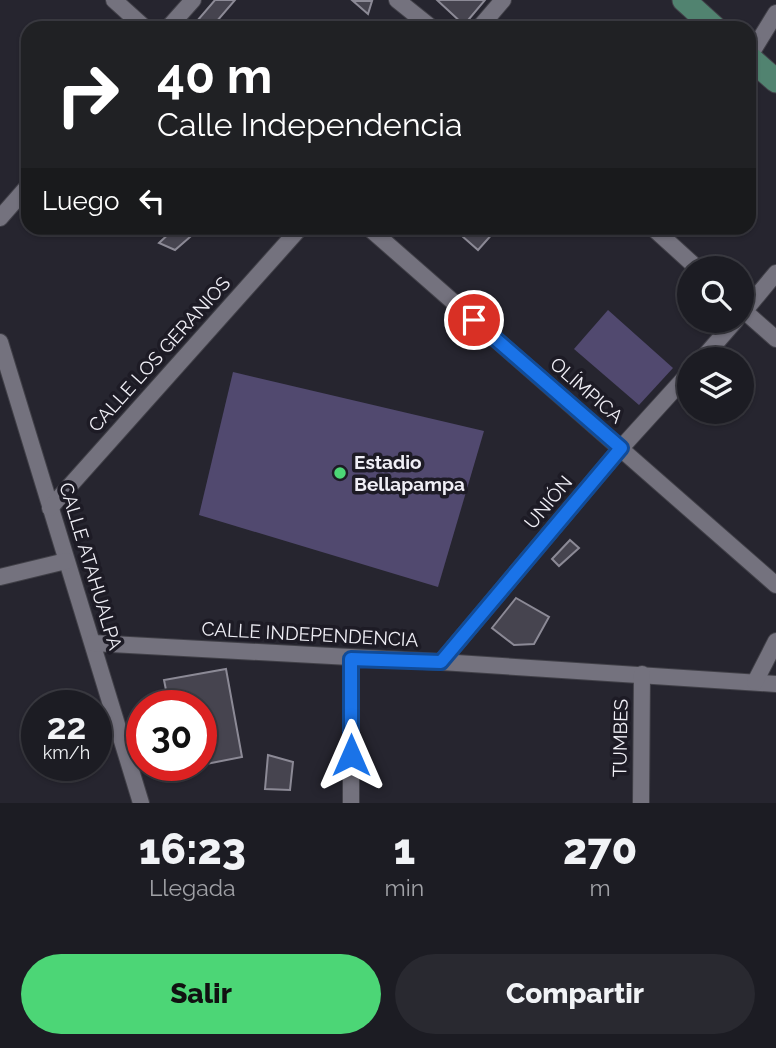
<!DOCTYPE html>
<html lang="es">
<head>
<meta charset="utf-8">
<style>
  :root { --surface:#1c1c23; --page:#292930; --text:#f1f3f6; --muted:#a0a1a6; --line:#3a3a41; --accent:#4cd676 }
  body { margin:0; font-family:Raleway,sans-serif; background:var(--page); color:var(--text); height:100vh; display:flex; flex-direction:column; font-size:26px; white-space:nowrap }
  * { box-sizing:border-box; margin:0 }
  p { font-size:23px; color:var(--muted) }
  .icon { flex:none; width:38px; height:38px; fill:none; stroke:currentColor; stroke-width:2; stroke-linecap:round; stroke-linejoin:round }
  .map { position:relative; height:803px; overflow:hidden }
  .details { display:flex; flex-direction:column; background:var(--surface); flex:1 }
  .details>* { flex:none }
  .banner { position:absolute; left:21px; top:21px; width:735px; height:214px; border-radius:21px; box-shadow:0 2px 5px #0004,0 0 0 2px var(--line); background:#202124; color:#fff; overflow:hidden }
  .buttons { position:absolute; left:677px; top:256px; display:grid; gap:14px }
  .buttons a { display:grid; place-items:center; width:77px; height:77px; border-radius:50%; background:var(--surface); box-shadow:0 2px 5px #0004,0 0 0 2px var(--line); font-size:35px }
  .speed { position:absolute; left:21px; top:690px; display:flex; gap:14px; font-size:35px; font-weight:700; text-align:center }
  .speed>* { display:grid; place-content:center; width:91px; height:91px; border-radius:50%; background:var(--surface); box-shadow:0 2px 5px #0004,0 0 0 2px var(--line); line-height:1 }
  .speed small { font-size:18px; font-weight:400 }
  .speed .limit { border:10px solid #d22; background:#fff; color:#111 }
  .pin { position:absolute; display:grid; place-items:center; width:60px; height:60px; color:#fff; margin:-30px; border:4px solid #fff; border-radius:50%; box-shadow:0 2px 7px #0007 }
  .me { position:absolute; width:77px; margin:-38px; rotate:0deg; stroke-linejoin:round; filter:drop-shadow(0 0 5px #0008) }
  .turn { display:flex; align-items:center; gap:24px; height:147px; padding:0 21px; font-size:32px }
  .turn .icon { width:91px; height:91px; stroke-width:2.5 }
  .turn b { display:block; font-size:49px; line-height:60px }
  .then { display:flex; align-items:center; height:66px; padding:0 21px; background:#0003; gap:14px; font-size:26px }
  .eta { display:flex; justify-content:space-evenly; align-items:center; height:119px; text-align:center }
  .eta b { font-size:42px; font-weight:800; line-height:49px }
  .action { display:flex; gap:14px; margin-top:auto; padding:14px 21px }
  .action a { flex:1; height:80px; border-radius:42px; background:var(--accent); color:#111; font-size:28px; font-weight:800; line-height:80px; text-align:center }
  .action a+a { background:var(--page); color:var(--text) }
  .map>svg:first-child { display:block }
  .green { fill:#51496f }
  .building { fill:#46444f; stroke:#8c8a96; stroke-width:2 }
  .lines { fill:none; stroke-linecap:round; stroke-linejoin:round }
  .street-casing { stroke:#414048; stroke-width:18 }
  .secondary-casing { stroke:#414048; stroke-width:25 }
  .street { stroke:#74727e; stroke-width:16 }
  .secondary { stroke:#518370; stroke-width:23 }
  .route-casing { stroke:#114b97; stroke-width:18 }
  .route { stroke:#1a73e8; stroke-width:12 }
  .poi-dot { fill:#4cd676; stroke:#1d1b25; stroke-width:2.5 }
  .labels { text-anchor:middle; dominant-baseline:central; stroke-width:7; stroke-linejoin:round; paint-order:stroke }
  .street-label { font-size:19px; fill:#f0eff6; stroke:#1d1b25 }
  .poi-label { font-size:19px; font-weight:bold; fill:#f0eff6; stroke:#1d1b25; text-anchor:start }
</style>
</head>
<body>
<div class="map">
<svg width="776" height="803" viewBox="0 0 776 803">
  <rect width="100%" height="100%" fill="#26252f"/>
  <g class="green">
    <path d="M608 310 673 368 639 405 574 349Z"/>
    <path d="M233 372 484 431 438 587 199 515Z"/>
  </g>
  <g class="building">
    <path d="M215 0H235L211 28H191Z"/>
    <path d="M437 0H485L464 25Z"/>
    <path d="M353 1H372L368 14Z"/>
    <path d="M175 228H180L190 237 175 250 159 243Z"/>
    <path d="M470 228H491L495 231 478 250 462 236Z"/>
    <path d="M570 540 579 548 559 566 552 559Z"/>
    <path d="M516 598 549 617 534 644 514 645 492 628Z"/>
    <path d="M226 669 242 757 201 765V705H169L164 680Z"/>
    <path d="M268 755 293 762 290 790 265 789Z"/>
  </g>
  <g class="lines">
    <defs>
      <g id="street">
        <path d="M114 0 145 28"/>
        <path d="M397 0 432 28"/>
        <path d="M168 28 193 0"/>
        <path d="M479 28 503 0"/>
        <path d="M749 57 776 13"/>
        <path d="M0 218 28 186"/>
        <path d="M369 228 776 585"/>
        <path d="M653 228 697 268"/>
        <path d="M742 309 776 339"/>
        <path d="M742 314 776 273"/>
        <path d="M0 342 141 803"/>
        <path d="M702 359 736 320"/>
        <path d="M50 508 300 228"/>
        <path d="M0 577 66 561"/>
        <path d="M93 643 441 662 776 684"/>
        <path d="M351 659V803"/>
        <path d="M441 662 621 448 690 372"/>
        <path d="M755 682 776 641"/>
        <path d="M641 803 642 674"/>
      </g>
      <g id="secondary">
        <path d="M684 0 715 28"/>
        <path d="M749 57 776 81"/>
      </g>
    </defs>
    <use href="#street" class="street-casing"/>
    <use href="#secondary" class="secondary-casing"/>
    <use href="#street" class="street"/>
    <use href="#secondary" class="secondary"/>
  </g>
  <g class="lines">
    <defs>
      <path id="route" d="M351 755V659L441 662 621 448 474 320"/>
    </defs>
    <use href="#route" class="route-casing"/>
    <use href="#route" class="route"/>
  </g>
  <circle class="poi-dot" cx="340" cy="473" r="7"/>
  <g class="labels">
    <g class="street-label">
      <text transform="translate(159 354) rotate(-48)">CALLE LOS GERANIOS</text>
      <text transform="translate(587 390) rotate(41)">OLÍMPICA</text>
      <text transform="translate(548 502) rotate(-50)">UNIÓN</text>
      <text transform="translate(91 566) rotate(73)">CALLE ATAHUALPA</text>
      <text transform="translate(310 634) rotate(3)">CALLE INDEPENDENCIA</text>
      <text transform="translate(620 738) rotate(-89)">TUMBES</text>
    </g>
    <g class="poi-label">
      <text x="354" y="462">Estadio<tspan x="354" dy="22">Bellapampa</tspan></text>
    </g>
  </g>
</svg>
<div class="buttons">
<a><svg class="icon" aria-label="search" viewBox="0 0 24 24"><circle cx="10" cy="10" r="6"/><path d="M15 15l6 6"/></svg></a>
<a><svg class="icon" aria-label="layers" viewBox="0 0 24 24"><path d="M12 4l9 5-9 5-9-5zM3 14l9 5 9-5"/></svg></a>
</div>
<div class="speed"><div>22<small>km/h</small></div><div class="limit">30</div></div>
<div class="pin" style="left:474px;top:320px;background:#d93025"><svg class="icon" aria-label="arrive" viewBox="0 0 24 24"><path d="M6 21V4h12l-3 4 3 4H6"/></svg></div>
<svg class="me" style="left:351px;top:755px" viewBox="-20 -20 40 40"><path d="M0-17L14 15 0 8-14 15z" fill="#1a73e8" stroke="#fff" stroke-width="4"/></svg>
<div class="banner">
<div class="turn"><svg class="icon" aria-label="right" viewBox="0 0 24 24"><path d="M7 20v-9h11M14 6l5 5-5 5"/></svg><div><b>40 m</b>Calle Independencia</div></div>
<div class="then">Luego<svg class="icon" aria-label="left" viewBox="0 0 24 24"><path d="M17 20v-9H6M10 6l-5 5 5 5"/></svg></div>
</div>
</div>
<section class="details">
<div class="eta">
<div><b>16:23</b><p>Llegada</p></div>
<div><b>1</b><p>min</p></div>
<div><b>270</b><p>m</p></div>
</div>
<div class="action"><a>Salir</a><a>Compartir</a></div>
</section>
</body>
</html>
